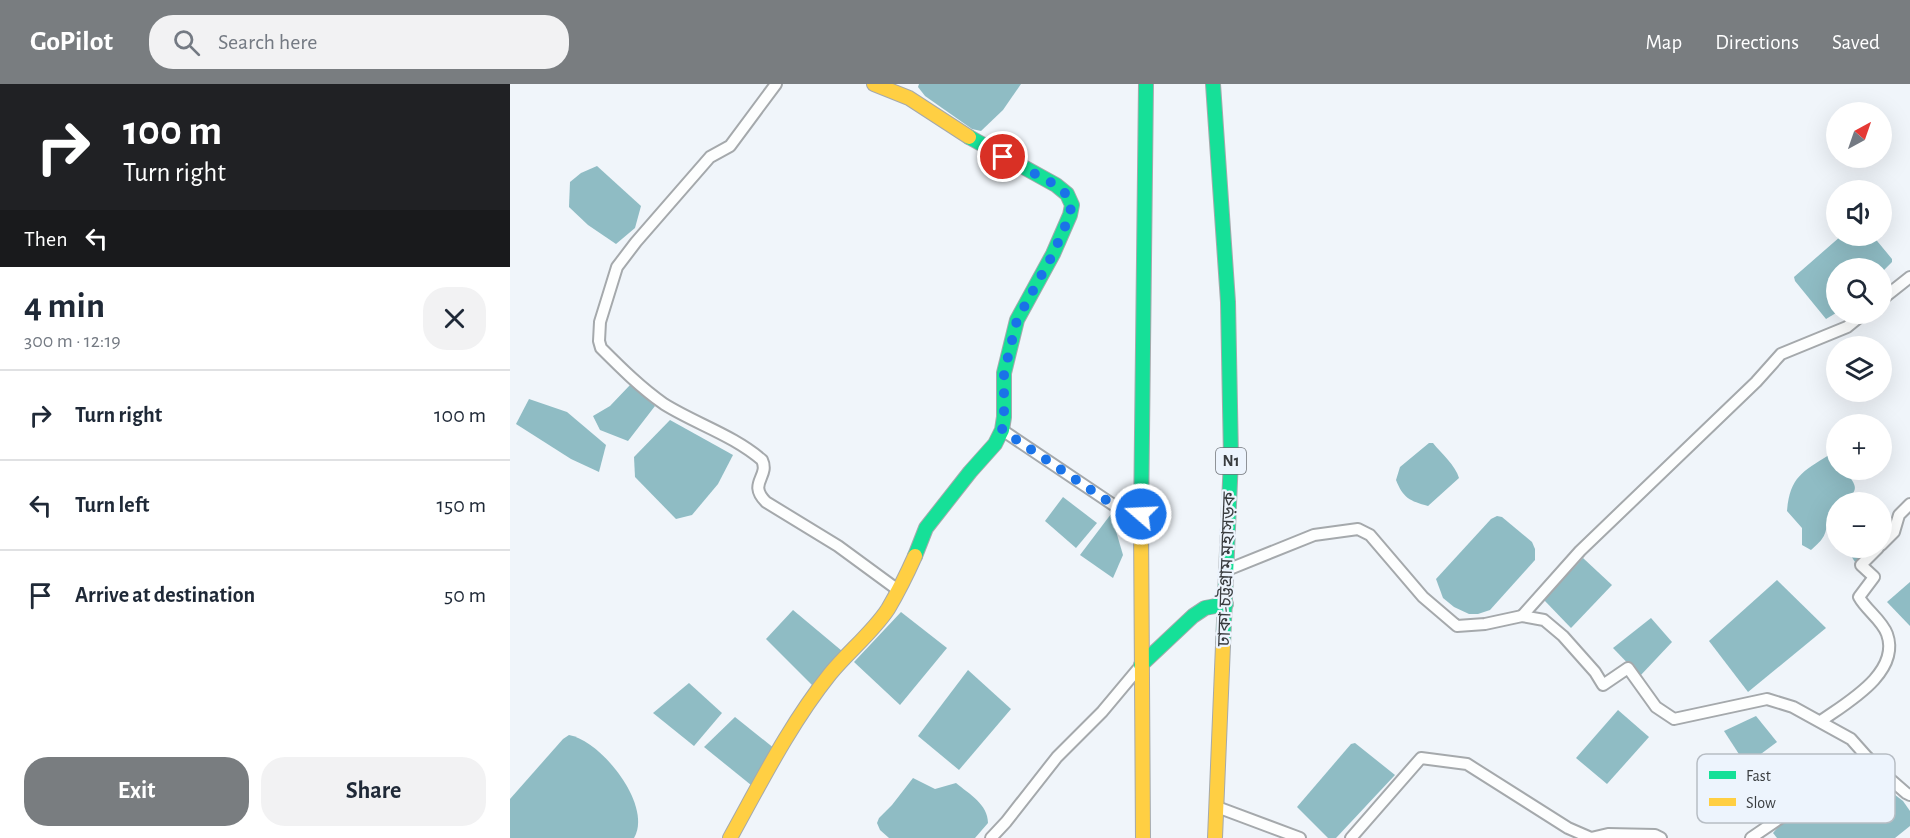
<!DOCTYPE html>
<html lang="en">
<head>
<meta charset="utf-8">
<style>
  :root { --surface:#fff; --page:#f2f2f3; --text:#1f2937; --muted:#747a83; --line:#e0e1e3; --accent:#797d80 }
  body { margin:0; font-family:"Alegreya Sans","Noto Sans Bengali",sans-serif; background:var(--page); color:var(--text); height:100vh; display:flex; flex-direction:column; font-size:22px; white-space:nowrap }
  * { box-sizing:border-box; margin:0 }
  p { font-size:20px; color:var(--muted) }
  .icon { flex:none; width:33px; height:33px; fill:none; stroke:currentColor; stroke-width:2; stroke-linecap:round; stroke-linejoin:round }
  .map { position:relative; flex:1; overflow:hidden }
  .panel { display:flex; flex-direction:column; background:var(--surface); width:510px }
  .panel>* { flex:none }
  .banner { background:#202124; color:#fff; overflow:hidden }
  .needle { width:39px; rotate:40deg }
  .tools { position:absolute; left:1316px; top:18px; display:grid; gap:12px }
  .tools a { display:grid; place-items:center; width:66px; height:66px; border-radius:50%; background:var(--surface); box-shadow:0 6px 24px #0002; font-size:30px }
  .pin { position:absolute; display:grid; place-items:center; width:51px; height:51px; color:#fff; margin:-26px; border:3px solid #fff; border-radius:50%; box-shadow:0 2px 6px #0007 }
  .me { position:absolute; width:66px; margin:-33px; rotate:289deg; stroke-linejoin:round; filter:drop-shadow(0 0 4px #0008) }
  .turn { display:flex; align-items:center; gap:21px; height:126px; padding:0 24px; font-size:27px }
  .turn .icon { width:78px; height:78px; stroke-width:2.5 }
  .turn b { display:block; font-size:42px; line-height:51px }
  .then { display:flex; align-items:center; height:57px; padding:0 24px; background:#0003; gap:12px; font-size:22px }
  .round { display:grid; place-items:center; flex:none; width:63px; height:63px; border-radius:24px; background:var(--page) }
  .summary { display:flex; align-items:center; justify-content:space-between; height:102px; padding:0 24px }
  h1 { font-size:36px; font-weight:700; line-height:45px }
  .cta { display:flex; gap:12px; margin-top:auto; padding:12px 24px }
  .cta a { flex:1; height:69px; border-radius:24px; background:var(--accent); color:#fff; font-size:24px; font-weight:700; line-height:69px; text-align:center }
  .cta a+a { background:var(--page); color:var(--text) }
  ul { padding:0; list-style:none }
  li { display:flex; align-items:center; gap:18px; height:90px; padding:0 24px; border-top:2px solid var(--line) }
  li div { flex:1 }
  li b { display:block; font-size:22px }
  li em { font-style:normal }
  header { display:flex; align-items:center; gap:36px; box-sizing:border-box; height:84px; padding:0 30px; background:var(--accent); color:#fff }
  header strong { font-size:28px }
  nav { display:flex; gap:33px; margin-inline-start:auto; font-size:21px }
  .search { width:420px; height:54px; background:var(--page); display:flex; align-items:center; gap:15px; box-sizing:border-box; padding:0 21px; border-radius:24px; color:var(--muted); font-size:22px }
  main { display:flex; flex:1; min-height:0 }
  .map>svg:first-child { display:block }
  .water { fill:#8fbcc4 }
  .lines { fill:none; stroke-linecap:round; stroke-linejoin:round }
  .street-casing { stroke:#a5a9ac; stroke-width:14 }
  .fast-casing { stroke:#a5a9ac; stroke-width:16 }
  .slow-casing { stroke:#a5a9ac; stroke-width:16 }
  .street { stroke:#fdfefe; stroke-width:10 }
  .fast { stroke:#16e098; stroke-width:14 }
  .slow { stroke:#ffcf43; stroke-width:14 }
  .route { stroke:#1a73e8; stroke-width:10; stroke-dasharray:0 18 }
  .labels { text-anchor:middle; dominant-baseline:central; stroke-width:4.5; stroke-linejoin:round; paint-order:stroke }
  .shield { fill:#edf4fd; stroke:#6f7378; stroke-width:1.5 }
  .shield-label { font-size:16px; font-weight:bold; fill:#393c3f }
  .street-label { font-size:18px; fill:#393c3f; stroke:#edf4fd }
  .key { fill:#edf4fd; stroke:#b7bdc4; stroke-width:1.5 }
  .key-label { font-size:16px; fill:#393c3f }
</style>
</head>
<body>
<header>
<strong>GoPilot</strong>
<div class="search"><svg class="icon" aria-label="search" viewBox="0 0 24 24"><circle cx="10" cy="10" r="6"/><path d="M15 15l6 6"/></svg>Search here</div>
<nav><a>Map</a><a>Directions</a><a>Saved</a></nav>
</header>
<main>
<section class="panel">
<div class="banner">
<div class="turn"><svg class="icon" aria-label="right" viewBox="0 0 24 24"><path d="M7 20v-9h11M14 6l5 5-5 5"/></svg><div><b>100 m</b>Turn right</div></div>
<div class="then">Then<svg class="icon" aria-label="left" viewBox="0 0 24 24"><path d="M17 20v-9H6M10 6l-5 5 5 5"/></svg></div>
</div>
<div class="summary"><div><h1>4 min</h1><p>300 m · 12:19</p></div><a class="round"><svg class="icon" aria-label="close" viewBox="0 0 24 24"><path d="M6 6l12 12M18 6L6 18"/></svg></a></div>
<ul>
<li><svg class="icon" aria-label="right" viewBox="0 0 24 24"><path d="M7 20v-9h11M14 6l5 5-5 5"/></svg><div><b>Turn right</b></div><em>100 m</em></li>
<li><svg class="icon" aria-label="left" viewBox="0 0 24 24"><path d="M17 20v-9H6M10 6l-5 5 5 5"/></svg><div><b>Turn left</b></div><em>150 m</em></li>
<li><svg class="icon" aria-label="arrive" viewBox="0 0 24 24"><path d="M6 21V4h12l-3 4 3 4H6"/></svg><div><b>Arrive at destination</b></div><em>50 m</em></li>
</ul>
<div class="cta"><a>Exit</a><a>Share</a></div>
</section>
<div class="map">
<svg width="1400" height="754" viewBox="0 0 1400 754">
  <rect width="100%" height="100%" fill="#f0f5fa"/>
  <g class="water">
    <path d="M409 0H511L493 26 471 47 462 45 415 12 408 3Z"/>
    <path d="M87 82 131 122 125 144 106 160 78 141 59 123 60 98 71 89Z"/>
    <path d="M1331 152H1363L1382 175V178L1371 189V184H1326V229L1316 235 1285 197 1284 193Z"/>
    <path d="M120 301 145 322 118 357 90 346 83 332 100 322Z"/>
    <path d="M19 315 57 328 96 361 89 388 61 375 6 340Z"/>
    <path d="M160 336 223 371 208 400 182 431 166 435 125 393 124 373Z"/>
    <path d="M919 359H923C931 369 946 382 949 394L918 422C900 417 893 414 886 396L890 383Z"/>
    <path d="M1319 371H1325L1326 386H1335C1345 401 1351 404 1335 418H1326V426L1317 434C1317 450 1314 455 1301 466L1292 461V444L1277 427C1280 393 1292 388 1319 371Z"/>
    <path d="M553 413 587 439 566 464 535 437Z"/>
    <path d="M601 430 613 471 603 494 570 471Z"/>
    <path d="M987 432 992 433 1022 458 1025 465V476L980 526 968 530H959L944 523 933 514 926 495 981 435Z"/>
    <path d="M1336 464H1359L1345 478Z"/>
    <path d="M1073 474 1102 501 1061 544 1034 516Z"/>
    <path d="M1267 496 1316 544 1238 608 1199 557Z"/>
    <path d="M1400 498V542L1377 518Z"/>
    <path d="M283 526 332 567 302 601 256 555Z"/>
    <path d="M391 528 437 564 390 621 344 578Z"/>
    <path d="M1141 534 1162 558 1130 592 1103 564Z"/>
    <path d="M458 586 501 625 449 686 408 652Z"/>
    <path d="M179 599 212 629 184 662 143 629Z"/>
    <path d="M1108 626 1139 653 1097 700 1066 674Z"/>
    <path d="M1246 632 1267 658 1236 681 1214 647Z"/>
    <path d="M225 633 265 665 241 701 194 663Z"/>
    <path d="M59 651C92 657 143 722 124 754H0V715L53 655Z"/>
    <path d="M845 659 885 691 826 754H818L787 723 841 660Z"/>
    <path d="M1358 690 1393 717 1400 727V742L1385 754H1267L1263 749 1269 742 1336 693Z"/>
    <path d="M403 694 425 705 446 699C459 710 478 720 478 739L465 754H379L370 746 367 739 369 734 382 721Z"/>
  </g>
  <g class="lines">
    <defs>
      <g id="street">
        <path d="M266 0 220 62 200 73 126 158 107 183 90 238 89 257 91 264C111 284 131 304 154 320 186 340 223 351 252 376 260 393 237 399 256 418L328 462 388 506"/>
        <path d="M1371 216 1400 193"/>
        <path d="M492 346 608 424 631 430"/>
        <path d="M1371 461 1384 448 1389 431 1400 420"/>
        <path d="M717 486 804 451 848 445 860 451 913 513 947 542 975 540 1012 532 1034 536 1053 552 1085 588 1093 601 1118 584 1146 623 1164 635 1257 615 1283 623 1341 655 1365 682 1396 709 1400 711"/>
        <path d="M1012 532 1070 467 1246 298 1271 270 1337 243 1353 230"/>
        <path d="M1311 637C1336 619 1391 589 1377 550 1372 536 1356 526 1349 513L1364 493 1351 481 1368 464"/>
        <path d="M707 723 790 754"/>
        <path d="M481 754 496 738 547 673 592 628 628 585"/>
        <path d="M841 754 911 674 957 680 1058 744 1081 754 1098 750 1145 751 1151 754"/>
        <path d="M1241 754 1358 674"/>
      </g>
      <g id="fast">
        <path d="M703 0 718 218 721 374 713 561"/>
        <path d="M631 438 636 0"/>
        <path d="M405 472 416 444 460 388 485 360 492 346 494 333V289L507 236 543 170 560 131 562 121 557 110 546 101 459 53"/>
        <path d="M631 581 683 532 695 524 716 520"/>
      </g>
      <g id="slow">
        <path d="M364 0 399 14 459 53"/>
        <path d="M631 438 633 754"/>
        <path d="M220 754C251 698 280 640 320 590 338 568 363 548 378 525 388 508 397 490 405 472"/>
        <path d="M705 754 713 561"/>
      </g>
    </defs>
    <use href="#street" class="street-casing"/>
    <use href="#fast" class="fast-casing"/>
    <use href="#slow" class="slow-casing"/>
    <use href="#street" class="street"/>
    <use href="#fast" class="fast"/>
    <use href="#slow" class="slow"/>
  </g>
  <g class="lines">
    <path class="route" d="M493 73 546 101 557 111 561 122 560 131 543 170 507 236 494 289V333L492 346 608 424 631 430"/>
  </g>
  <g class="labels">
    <rect class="shield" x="706" y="364" width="30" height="26" rx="4.5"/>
    <g class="shield-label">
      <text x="721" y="377">N1</text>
    </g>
    <g class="street-label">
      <text transform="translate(717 485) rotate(-88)">ঢাকা-চট্টগ্রাম মহাসড়ক</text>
    </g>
  </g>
  <rect x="1187" y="670" width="198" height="69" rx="9" class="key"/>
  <rect x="1199" y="687" width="27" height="8" fill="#16e098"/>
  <rect x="1199" y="714" width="27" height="8" fill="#ffcf43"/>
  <g class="key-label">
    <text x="1236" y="697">Fast</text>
    <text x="1236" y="724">Slow</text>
  </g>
</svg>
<div class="tools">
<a><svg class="needle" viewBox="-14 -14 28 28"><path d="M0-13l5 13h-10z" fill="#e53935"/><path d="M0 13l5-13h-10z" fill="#747a83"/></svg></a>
<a><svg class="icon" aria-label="sound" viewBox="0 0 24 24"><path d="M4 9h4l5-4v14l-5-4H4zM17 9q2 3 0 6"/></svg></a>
<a><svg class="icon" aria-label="search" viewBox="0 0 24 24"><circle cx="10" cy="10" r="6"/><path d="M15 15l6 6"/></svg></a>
<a><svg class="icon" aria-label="layers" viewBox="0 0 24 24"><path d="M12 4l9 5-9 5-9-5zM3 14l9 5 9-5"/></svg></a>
<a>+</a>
<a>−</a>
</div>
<div class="pin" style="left:493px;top:73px;background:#d93025"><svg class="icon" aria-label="arrive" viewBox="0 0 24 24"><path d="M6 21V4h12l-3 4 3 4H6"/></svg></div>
<svg class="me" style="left:631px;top:430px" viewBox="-20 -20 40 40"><circle r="17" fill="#1a73e8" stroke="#fff" stroke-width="3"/><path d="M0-11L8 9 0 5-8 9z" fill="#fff"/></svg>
</div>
</main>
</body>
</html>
